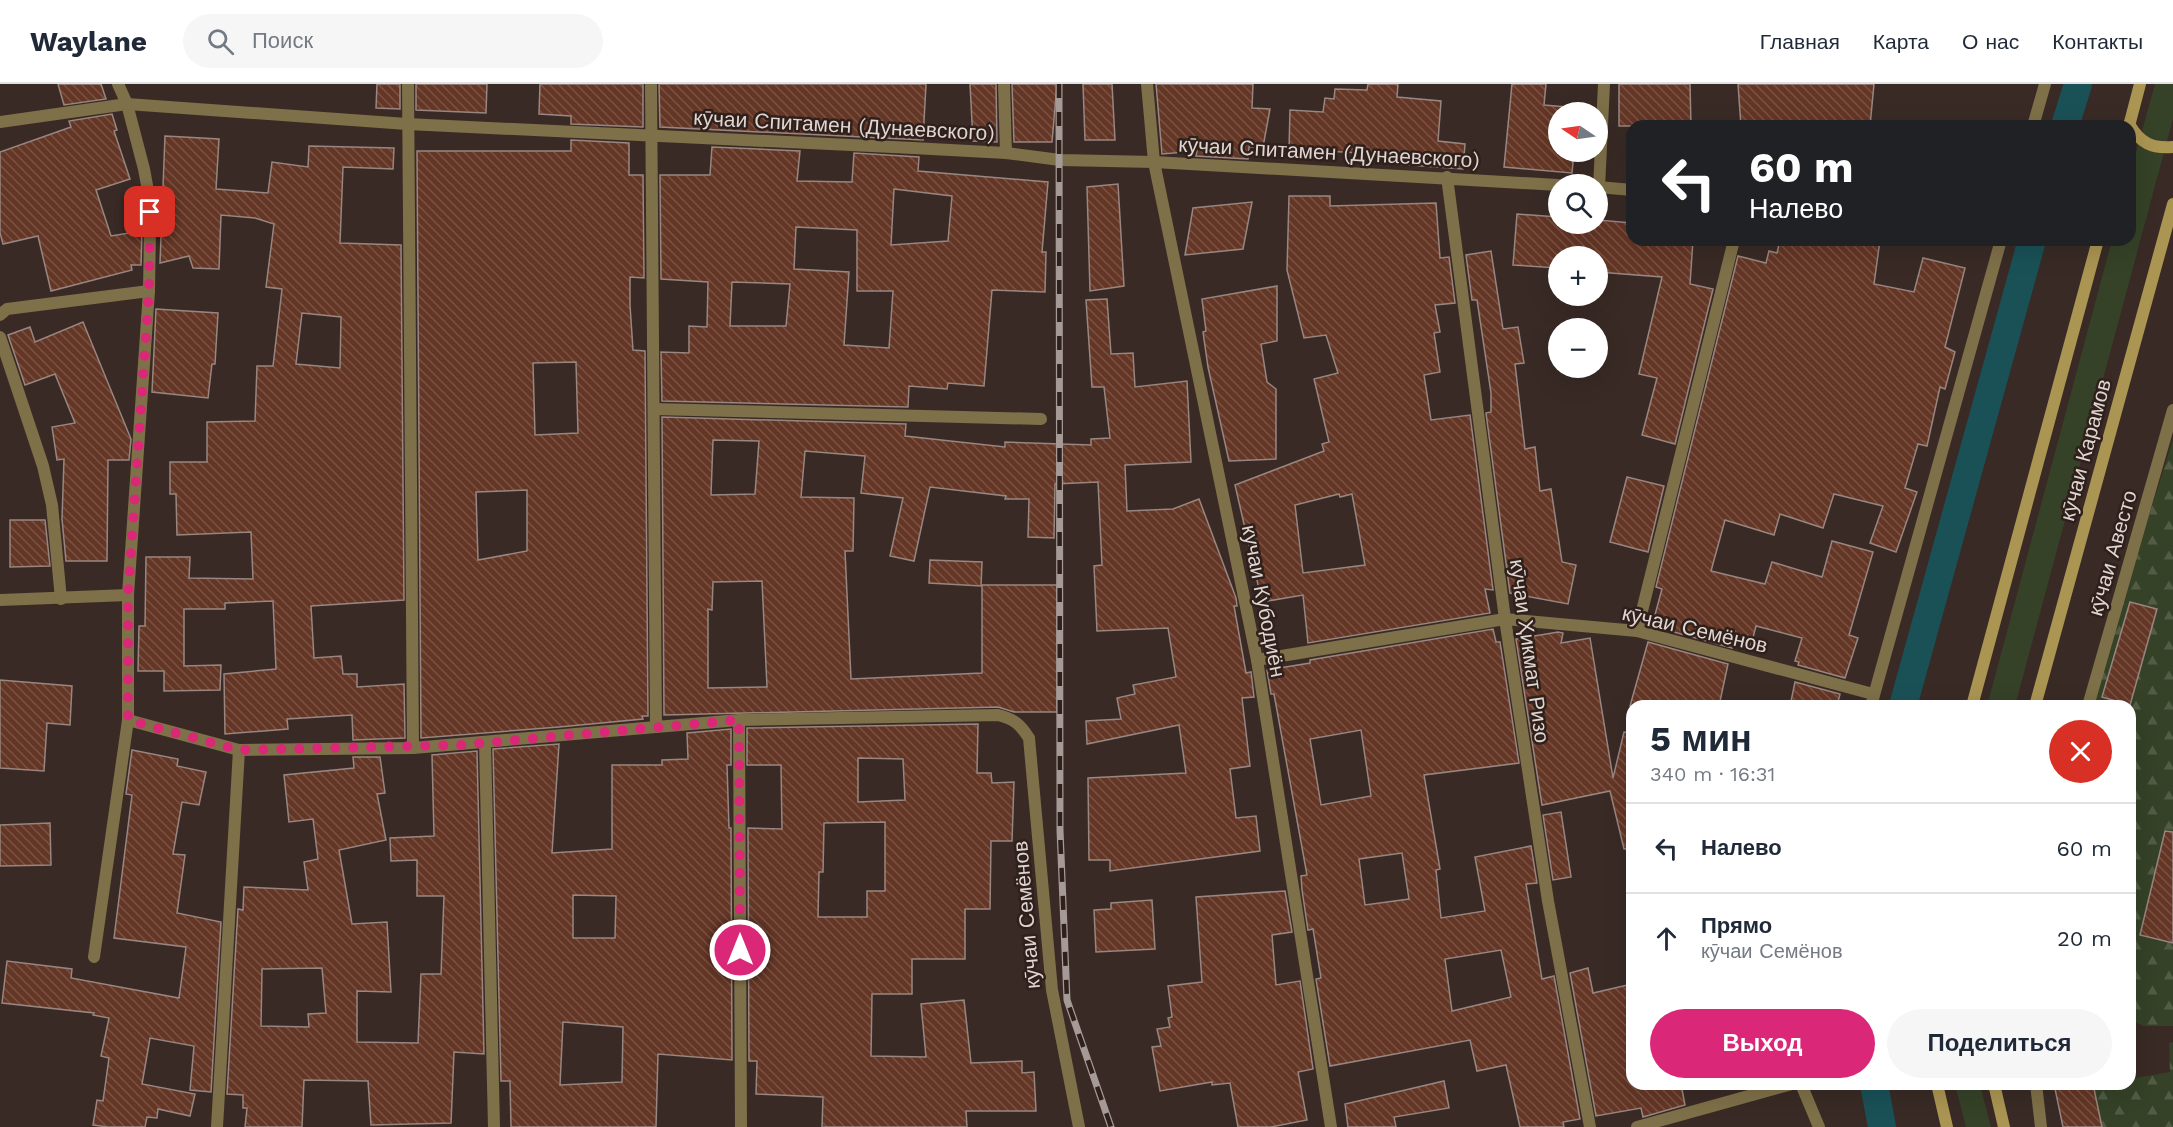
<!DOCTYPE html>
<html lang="ru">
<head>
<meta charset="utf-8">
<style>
  :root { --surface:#fff; --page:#f6f6f7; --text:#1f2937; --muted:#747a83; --line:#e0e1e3; --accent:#db2777 }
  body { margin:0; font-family:"Work Sans",sans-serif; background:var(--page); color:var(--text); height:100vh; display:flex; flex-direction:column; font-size:22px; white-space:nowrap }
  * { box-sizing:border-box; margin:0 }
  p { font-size:20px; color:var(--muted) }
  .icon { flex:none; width:33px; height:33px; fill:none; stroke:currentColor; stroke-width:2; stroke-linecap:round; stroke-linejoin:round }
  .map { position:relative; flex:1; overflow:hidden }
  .drawer { position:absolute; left:1626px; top:616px; width:510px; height:390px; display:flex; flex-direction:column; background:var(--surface); border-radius:18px; box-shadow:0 6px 24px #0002 }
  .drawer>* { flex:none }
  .guide { position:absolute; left:1626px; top:36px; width:510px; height:126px; border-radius:18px; box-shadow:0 6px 24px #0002; background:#202124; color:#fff; overflow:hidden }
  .needle { width:39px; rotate:283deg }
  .buttons { position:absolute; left:1548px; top:18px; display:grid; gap:12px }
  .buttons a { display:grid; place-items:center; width:60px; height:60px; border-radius:50%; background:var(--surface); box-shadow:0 6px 24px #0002; font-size:30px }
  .pin { position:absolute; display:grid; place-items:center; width:51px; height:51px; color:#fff; margin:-26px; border-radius:12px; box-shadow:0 3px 9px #0006 }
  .me { position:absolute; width:66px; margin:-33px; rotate:0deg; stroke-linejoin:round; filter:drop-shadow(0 0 4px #0008) }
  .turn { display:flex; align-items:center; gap:21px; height:126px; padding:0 24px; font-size:27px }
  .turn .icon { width:78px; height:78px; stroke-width:2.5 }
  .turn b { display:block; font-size:42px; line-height:51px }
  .round { display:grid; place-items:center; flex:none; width:63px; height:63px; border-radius:32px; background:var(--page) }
  .overview { display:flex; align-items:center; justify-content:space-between; height:102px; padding:0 24px }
  h1 { font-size:36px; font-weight:700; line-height:45px }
  .primary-button { display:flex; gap:12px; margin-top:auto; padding:12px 24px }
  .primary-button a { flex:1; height:69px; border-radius:36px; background:var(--accent); color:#fff; font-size:24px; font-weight:700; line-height:69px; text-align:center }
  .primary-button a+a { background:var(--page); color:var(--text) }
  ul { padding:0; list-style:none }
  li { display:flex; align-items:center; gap:18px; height:90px; padding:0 24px; border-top:2px solid var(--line) }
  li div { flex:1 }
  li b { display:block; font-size:22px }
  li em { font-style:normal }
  header { display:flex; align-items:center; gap:36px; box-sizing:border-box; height:84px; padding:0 30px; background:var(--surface); border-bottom:2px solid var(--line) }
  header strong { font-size:28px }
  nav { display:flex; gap:33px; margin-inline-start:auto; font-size:21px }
  .search { width:420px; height:54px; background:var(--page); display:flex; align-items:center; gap:15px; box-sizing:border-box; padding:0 21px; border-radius:33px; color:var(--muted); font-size:22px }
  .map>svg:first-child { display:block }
  .grass { fill:#354227 }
  .forest { fill:url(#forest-firs) }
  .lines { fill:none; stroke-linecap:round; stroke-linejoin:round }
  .canal { stroke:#1a5157; stroke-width:28 }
  .building { fill:url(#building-back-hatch); stroke:#998680; stroke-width:1.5; fill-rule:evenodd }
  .service { stroke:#7e7048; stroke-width:12 }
  .minor { stroke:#7e7048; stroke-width:12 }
  .secondary { stroke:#ab9553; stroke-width:12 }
  .rail-casing { stroke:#a59a95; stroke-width:7 }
  .rail { stroke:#2f201b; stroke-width:4.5; stroke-dasharray:14; stroke-linecap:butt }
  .route { stroke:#db2777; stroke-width:10; stroke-dasharray:0 18 }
  .labels { text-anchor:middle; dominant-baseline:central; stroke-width:5; stroke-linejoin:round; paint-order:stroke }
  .street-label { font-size:21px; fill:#dfd5d1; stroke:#2f201b }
</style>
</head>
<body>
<header>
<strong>Waylane</strong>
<div class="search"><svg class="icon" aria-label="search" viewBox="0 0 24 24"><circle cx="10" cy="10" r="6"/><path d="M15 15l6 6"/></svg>Поиск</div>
<nav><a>Главная</a><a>Карта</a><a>О нас</a><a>Контакты</a></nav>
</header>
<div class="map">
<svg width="2173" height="1043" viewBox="0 0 2173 1043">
  <defs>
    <pattern id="forest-firs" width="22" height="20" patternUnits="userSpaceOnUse" patternTransform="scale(1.5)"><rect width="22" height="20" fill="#354227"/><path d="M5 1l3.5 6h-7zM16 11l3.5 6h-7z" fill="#525c45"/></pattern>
    <pattern id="building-back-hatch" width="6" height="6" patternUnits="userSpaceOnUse" patternTransform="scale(1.5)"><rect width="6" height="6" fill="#643625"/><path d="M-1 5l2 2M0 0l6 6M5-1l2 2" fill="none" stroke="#7a5244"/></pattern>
  </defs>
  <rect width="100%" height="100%" fill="#392a25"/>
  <g class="grass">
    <path d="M2155 0H2173V35L2015 622H1987L2112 156H2130V90Z"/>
    <path d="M1955 1001H1980L1991 1043H1966Z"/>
  </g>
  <g class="forest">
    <path d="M2173 356V942H2144L2130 936V622H2088Z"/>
    <path d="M2173 958V1043H2066L2060 1007 2098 1001 2130 1000V995L2170 988 2169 959Z"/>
  </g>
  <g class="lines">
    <g class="canal">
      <path d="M2065 42 2078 0"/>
      <path d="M1903 622 2032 156"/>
      <path d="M1874 1000 1882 1043"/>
    </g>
  </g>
  <g class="building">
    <path d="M58 0H101L106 15 64 21Z"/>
    <path d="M377 0H400V25L376 24Z"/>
    <path d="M416 0H487L486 29 416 26Z"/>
    <path d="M540 0H643V43L571 40V32L539 30Z"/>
    <path d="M659 0H926L923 56 660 43Z"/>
    <path d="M970 0H996L997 58 973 57Z"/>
    <path d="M1012 0H1057L1052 58H1014Z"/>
    <path d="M1083 0H1112L1115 56H1085Z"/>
    <path d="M1156 0H1253L1252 24 1270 25 1263 63H1249L1248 75 1196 72 1197 67 1162 70Z"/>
    <path d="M1368 0H1398L1397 13 1441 17 1438 57 1465 60 1463 85 1396 80V73L1361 69 1289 65 1290 26 1323 28 1325 14 1334 15 1335 5 1367 6Z"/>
    <path d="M1512 0H1546L1544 21 1578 24 1577 28H1558V68H1574L1572 89 1504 83Z"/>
    <path d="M1619 0H1690L1691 42H1619Z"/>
    <path d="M1738 0H1874L1870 42H1741Z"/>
    <path d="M112 30 117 46 114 47 130 95 96 106 111 152 142 147 141 181H131L132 186 51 207 38 152 3 160 0 149V68L71 43 69 37Z"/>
    <path d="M165 52 219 55 216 105 268 109 272 78 308 83 309 62 394 64 393 85 343 83 340 159 401 161 404 516 311 522 314 574 341 572 343 590H357V603L404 600 405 654 353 656 352 631 287 635 288 645 225 650 224 590 276 585 273 517 225 519V525H184V582L221 581 220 606 164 607V587H138L139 542H145L146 473H190L189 494 253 495 251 448 177 451 176 410H170V378H207V338L255 337 257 282H273L282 205 266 203 274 140 255 134 221 131 219 185 193 184 189 172 160 179ZM302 229 341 233 340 284 296 280Z"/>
    <path d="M571 56 629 59V91H643L644 194 630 193V221L633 266 645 267 648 632H642L643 635 559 643 421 654 417 67H571ZM576 278 578 349 535 351 533 279ZM527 406V467L478 476 476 408Z"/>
    <path d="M712 63 800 67 797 97 852 98 854 69 919 73 918 87 1048 98 1042 168H1046L1045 208 992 206 984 302 948 299 947 305 909 302 908 323 662 317 661 268 689 269V242L707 243 708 198 661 195 660 91H710ZM894 105 952 112 948 157 891 161ZM796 143 857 146V207H893L889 264 844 261 849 188 794 185ZM732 198 790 200 786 242H730Z"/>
    <path d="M1118 100 1124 202 1090 207 1087 103Z"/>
    <path d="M1289 112H1330V122L1436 119 1440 174 1449 173 1455 219 1435 221 1440 248 1434 249 1440 288 1424 291 1431 336 1470 331 1493 506 1485 505 1490 529 1308 559 1303 511 1262 518 1235 401 1324 367 1322 360 1329 358 1314 295 1338 289 1326 251 1304 254 1287 186ZM1339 410 1340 413 1352 410 1365 481 1303 489 1295 421Z"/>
    <path d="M1252 118 1243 165 1185 171 1193 124Z"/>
    <path d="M1517 130 1558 133V140H1598V136L1632 139V156H1693L1690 200 1713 205 1675 360 1642 351 1657 294 1639 290 1662 193 1598 188V172H1558V184L1513 181Z"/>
    <path d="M1780 156H1880L1874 200 1914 208 1923 174 1965 184 1945 263 1955 268 1945 305 1940 303 1927 362 1918 360 1905 404 1917 408 1896 468 1870 459 1883 422 1834 410 1823 444 1780 430 1774 451 1725 436 1711 487 1765 500 1772 478 1822 493 1832 457 1873 468 1849 551 1858 554 1845 594 1798 581 1799 578 1795 577 1802 554 1756 542 1750 565 1732 561V564L1652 542 1662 505 1656 503 1738 172 1766 179 1769 167 1777 169Z"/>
    <path d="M1491 167 1503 245 1518 243 1524 279 1515 280 1525 365 1535 363 1540 407 1551 405 1562 478 1576 481 1568 520 1510 509 1486 329 1491 328V309L1477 216H1472L1466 171Z"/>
    <path d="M1277 202V257L1261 260 1267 298 1276 305V375L1229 377 1208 283 1203 248 1206 247 1202 215Z"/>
    <path d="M1107 215 1111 270 1133 269 1135 303 1187 297 1191 378 1125 381 1127 427 1173 425 1199 415 1236 514 1237 522H1234L1246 589 1251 588 1254 613 1242 614 1250 682 1230 685 1236 734 1256 732 1260 767 1110 787V776H1089L1088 694 1186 689 1179 641 1087 660 1086 637 1121 635 1117 614 1135 610 1133 601 1176 593 1168 544 1097 547 1094 482 1102 481 1098 398 1055 400 1054 454 1028 453 1029 415H1005L1006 412 930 403 914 477 890 472 903 414 861 409 865 372 805 367 801 413 854 414 853 467H845L851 595 982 589V501H1057V628H1014L998 623 664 631 662 333 906 340 905 352 1005 363V358L1091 361V355L1110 354 1104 303H1092L1086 216ZM713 356 759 357 755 410 711 411ZM762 497 767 603 708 604V525L712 526 713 498Z"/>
    <path d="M156 225 218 229 215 280H212L208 314 152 308Z"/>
    <path d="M83 238 131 355 129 376H108L107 477H66L62 435 64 375 57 376 52 343 75 339 55 290 25 301 8 251 30 243 35 258Z"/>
    <path d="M1627 393 1664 402 1648 468 1610 458Z"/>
    <path d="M10 436H45L50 482 10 483Z"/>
    <path d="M930 476 982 478 981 502 929 499Z"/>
    <path d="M2130 518 2157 525 2130 621 2102 613Z"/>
    <path d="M1493 545 1496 558H1500L1519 679 1424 691 1440 785 1436 786 1441 834 1485 827 1475 773 1531 762 1537 799 1526 800 1542 895 1554 892 1580 1035 1563 1038 1564 1043H1520L1506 981 1477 987 1470 956 1330 982 1316 895 1321 894 1313 845 1308 846 1302 806 1301 792 1307 791 1274 610H1271L1267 586 1310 579V576ZM1361 646 1371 712 1321 721 1310 655ZM1402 769 1409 815 1365 821 1359 775ZM1501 866 1511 913 1452 927 1445 875Z"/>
    <path d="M1558 548 1563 549 1561 559 1590 554 1613 694 1624 648 1632 649V764L1624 765 1610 707 1542 721 1516 555Z"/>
    <path d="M1648 558 1728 580 1719 622H1630Z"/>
    <path d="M0 596 72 602 70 641 47 639 44 687 0 684Z"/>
    <path d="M1795 598 1840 610 1837 622H1790Z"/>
    <path d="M978 640 977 689H991L992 699 1014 698 1012 757H991L990 825H965V875H912V910H872L871 972 926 973 921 920 964 916 971 979 1022 977V989L1034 988 1036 1027H966L967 1043H822L823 1013 756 1010 757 977H749L748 744 782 745 781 681H747V644ZM858 674 903 675 905 716 858 718ZM885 738V807H867V833H818L819 788H823L824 739Z"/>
    <path d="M731 645V681H727L729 744H731L732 976 658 970 656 1043H511L510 997H501L493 665 559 660 552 769 612 765V681H662V676L688 675 687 649ZM573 811 616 812 615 854H573ZM563 938 623 943 622 998 560 1001Z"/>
    <path d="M132 666 178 675 177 682 206 688 199 721 182 718 173 770 185 771 177 829 221 838 211 1008 190 1006 194 962 150 954 142 1000 195 1010 190 1032 158 1025 157 1034 147 1033 145 1043H108L93 1041 97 1016 103 1017 109 974 101 972 109 934 93 931 94 929 2 919 7 877 72 885 71 894 179 914 186 863 114 854 132 711 126 710Z"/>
    <path d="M477 667 484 970 454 968 451 1039 371 1041 368 997 304 996 302 1043H245L247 1024H243V1011L227 1010 238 825 243 826 244 803 308 806 304 778 318 775 313 735 289 738 284 691 354 684 353 673H380L385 709 377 710 386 756 339 766 352 840 387 838 391 908 357 907V958L418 959 421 890H441L444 812H417V776L391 777 390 754 434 752 432 671ZM322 884 326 929 308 930 309 943 261 942 262 885Z"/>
    <path d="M1561 728 1571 793 1553 796 1543 731Z"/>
    <path d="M50 739 51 781 0 782V741Z"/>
    <path d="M2165 747 2173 748V859L2140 851Z"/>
    <path d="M1285 807 1292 848 1272 851 1276 901 1300 897 1313 985 1298 988 1307 1036 1271 1043H1238L1230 999 1212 1001V998L1160 1007 1152 963 1161 962 1157 945 1170 943 1168 934 1172 933 1168 902 1202 898 1196 813Z"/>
    <path d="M1152 816 1155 865 1096 868 1094 826 1111 825V819Z"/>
    <path d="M1588 884 1593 909 1632 900V1000H1681L1685 1021 1643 1033 1641 1024 1596 1032 1570 889Z"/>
    <path d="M1444 997 1449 1024 1394 1033 1396 1043H1348L1345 1020Z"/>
    <path d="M2054 1000H2093L2102 1043H2063Z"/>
  </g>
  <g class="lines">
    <g class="service">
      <path d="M1004 0 1006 69"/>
      <path d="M0 38 127 20"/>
      <path d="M0 231 7 225 149 207"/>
      <path d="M0 253 43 382 52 421 61 515"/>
      <path d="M654 325 1041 335"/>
      <path d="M0 516 128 511"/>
      <path d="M1257 576 1505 535"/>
      <path d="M2088 622 2173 326"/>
      <path d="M94 873 128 636"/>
      <path d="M1801 1000 1819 1043"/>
      <path d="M2036 1000 2041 1043"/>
    </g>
    <g class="minor">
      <path d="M118 0 127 20 144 85 149 112 150 143 149 207 128 511V636L239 666 413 664 656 643"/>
      <path d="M408 0 413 664"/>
      <path d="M651 0 656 643 739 636 998 631C1014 635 1020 640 1029 654L1052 906 1079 1043"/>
      <path d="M1147 0 1154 78 1257 576 1331 1043"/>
      <path d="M127 20 407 40 913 64 1006 69 1060 76 1154 78 1558 101"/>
      <path d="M2033 42 2045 0"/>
      <path d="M1447 93 1505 535 1548 817 1590 1043"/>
      <path d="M1598 103 1632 106"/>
      <path d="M1599 104 1604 0"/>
      <path d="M1505 535 1637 547 1873 610"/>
      <path d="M1637 547 1734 156"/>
      <path d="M1871 622 2001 156"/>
      <path d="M739 636 741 1043"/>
      <path d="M485 659 494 1043"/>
      <path d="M217 1043 239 666"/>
      <path d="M1637 1043 1792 1000"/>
    </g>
    <g class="secondary">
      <path d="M2129 40C2140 59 2152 65 2173 63"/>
      <path d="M2129 42 2140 0"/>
      <path d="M1972 622 2098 156"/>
      <path d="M2035 622 2173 120"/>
      <path d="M1937 1000 1947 1043"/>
      <path d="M1994 1000 2004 1043"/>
    </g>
    <defs>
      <path id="rail" d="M1059 0 1060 746 1067 916 1111 1043"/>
    </defs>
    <use href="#rail" class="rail-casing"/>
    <use href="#rail" class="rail"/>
  </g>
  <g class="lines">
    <path class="route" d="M150 128 149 207 128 511V636L239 666 461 661 739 636 740 866"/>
  </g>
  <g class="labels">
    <g class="street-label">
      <text transform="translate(844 41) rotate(3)">кӯчаи Спитамен (Дунаевского)</text>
      <text transform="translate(1329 68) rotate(3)">кӯчаи Спитамен (Дунаевского)</text>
      <text transform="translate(2085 366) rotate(-75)">кӯчаи Карамов</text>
      <text transform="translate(2112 469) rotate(-74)">кӯчаи Авесто</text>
      <text transform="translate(1264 517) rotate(79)">кучаи Кубодиён</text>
      <text transform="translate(1695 545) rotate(13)">кӯчаи Семёнов</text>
      <text transform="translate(1530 567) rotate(82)">кӯчаи Ҳикмат Ризо</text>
      <text transform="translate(1026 831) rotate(-95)">кӯчаи Семёнов</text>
    </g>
  </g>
</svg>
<div class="buttons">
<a><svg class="needle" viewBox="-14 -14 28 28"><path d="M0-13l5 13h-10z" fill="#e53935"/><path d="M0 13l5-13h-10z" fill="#747a83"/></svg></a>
<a><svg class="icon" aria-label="search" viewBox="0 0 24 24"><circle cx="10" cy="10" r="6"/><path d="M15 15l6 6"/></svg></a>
<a>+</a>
<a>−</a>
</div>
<div class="pin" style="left:150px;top:128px;background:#d93025"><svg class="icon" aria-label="arrive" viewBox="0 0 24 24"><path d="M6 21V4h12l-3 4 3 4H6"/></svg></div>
<svg class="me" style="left:740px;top:866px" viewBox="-20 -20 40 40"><circle r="17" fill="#db2777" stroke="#fff" stroke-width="3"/><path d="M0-11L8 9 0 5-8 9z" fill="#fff"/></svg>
<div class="guide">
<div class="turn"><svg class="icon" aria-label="left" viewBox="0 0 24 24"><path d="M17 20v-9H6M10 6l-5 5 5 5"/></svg><div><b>60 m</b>Налево</div></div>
</div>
<section class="drawer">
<div class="overview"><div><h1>5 мин</h1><p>340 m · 16:31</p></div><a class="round" style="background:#d93025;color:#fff"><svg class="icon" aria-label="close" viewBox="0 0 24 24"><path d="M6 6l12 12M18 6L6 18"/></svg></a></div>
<ul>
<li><svg class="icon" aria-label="left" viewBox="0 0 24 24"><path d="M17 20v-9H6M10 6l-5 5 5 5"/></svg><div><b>Налево</b></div><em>60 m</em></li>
<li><svg class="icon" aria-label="ahead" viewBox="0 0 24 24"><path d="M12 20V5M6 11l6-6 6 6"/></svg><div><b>Прямо</b><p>кӯчаи Семёнов</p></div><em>20 m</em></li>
</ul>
<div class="primary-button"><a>Выход</a><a>Поделиться</a></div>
</section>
</div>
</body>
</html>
